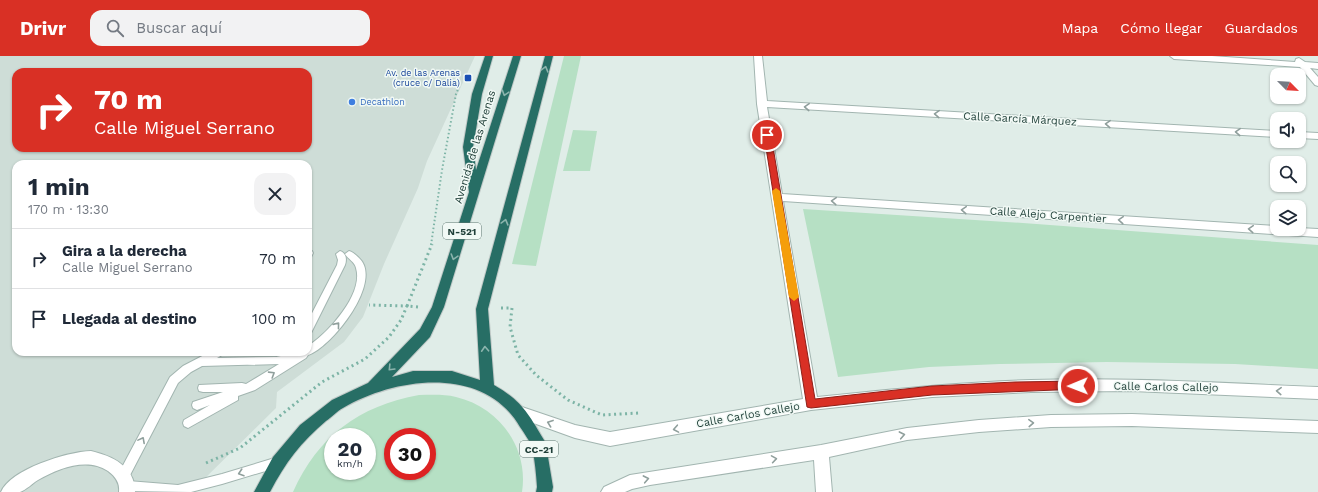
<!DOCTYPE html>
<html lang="es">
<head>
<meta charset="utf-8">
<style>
  :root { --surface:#fff; --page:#f2f2f3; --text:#1f2937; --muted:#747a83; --line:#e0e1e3; --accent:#d93025 }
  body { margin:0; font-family:"Work Sans",sans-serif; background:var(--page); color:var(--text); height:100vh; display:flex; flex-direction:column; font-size:15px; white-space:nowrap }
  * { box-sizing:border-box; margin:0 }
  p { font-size:13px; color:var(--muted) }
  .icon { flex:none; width:22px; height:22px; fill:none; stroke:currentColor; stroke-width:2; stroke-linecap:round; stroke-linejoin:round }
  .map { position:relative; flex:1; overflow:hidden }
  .side { position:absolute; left:12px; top:104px; width:300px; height:196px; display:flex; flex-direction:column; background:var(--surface); border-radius:12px; box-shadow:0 1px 3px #0004 }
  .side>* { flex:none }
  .hud { position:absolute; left:12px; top:12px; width:300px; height:84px; border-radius:12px; box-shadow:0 1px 3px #0004; background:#d93025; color:#fff; overflow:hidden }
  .needle { width:26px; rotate:114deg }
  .controls { position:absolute; left:1270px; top:12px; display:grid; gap:8px }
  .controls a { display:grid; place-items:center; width:36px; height:36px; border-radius:8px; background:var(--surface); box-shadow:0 1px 3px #0004; font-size:20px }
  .speed { position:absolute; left:324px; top:372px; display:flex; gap:8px; font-size:20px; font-weight:700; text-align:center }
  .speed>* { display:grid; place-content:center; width:52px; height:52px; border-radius:50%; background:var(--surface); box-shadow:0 1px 3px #0004; line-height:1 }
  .speed small { font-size:10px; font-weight:400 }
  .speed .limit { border:6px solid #d22; background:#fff; color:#111 }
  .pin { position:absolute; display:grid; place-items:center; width:34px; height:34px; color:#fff; margin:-17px; border:2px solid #fff; border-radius:50%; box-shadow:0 1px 4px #0007 }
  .me { position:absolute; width:44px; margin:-22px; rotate:269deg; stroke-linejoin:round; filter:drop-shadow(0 0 3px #0008) }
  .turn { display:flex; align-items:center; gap:14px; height:84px; padding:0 16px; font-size:18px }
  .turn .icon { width:52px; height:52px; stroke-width:2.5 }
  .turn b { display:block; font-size:28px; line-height:34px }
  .round { display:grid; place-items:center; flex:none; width:42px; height:42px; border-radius:12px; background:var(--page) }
  .overview { display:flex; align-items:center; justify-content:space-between; height:68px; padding:0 16px }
  h1 { font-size:24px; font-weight:700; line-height:30px }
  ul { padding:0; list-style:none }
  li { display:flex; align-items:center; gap:12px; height:60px; padding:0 16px; border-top:1px solid var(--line) }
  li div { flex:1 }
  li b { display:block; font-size:15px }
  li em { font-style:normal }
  header { display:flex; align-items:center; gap:24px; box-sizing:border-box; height:56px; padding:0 20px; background:var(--accent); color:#fff }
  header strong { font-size:19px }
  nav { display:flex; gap:22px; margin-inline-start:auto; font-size:14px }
  .search { width:280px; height:36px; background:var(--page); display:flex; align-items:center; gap:10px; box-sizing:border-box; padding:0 14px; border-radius:12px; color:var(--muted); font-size:15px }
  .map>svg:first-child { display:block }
  .built { fill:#ceddd7; fill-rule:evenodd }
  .green { fill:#b6e0c4; fill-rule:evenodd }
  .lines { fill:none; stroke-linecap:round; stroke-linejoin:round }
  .lane-casing { stroke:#a2b5b0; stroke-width:2 }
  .street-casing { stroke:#a2b5b0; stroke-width:2 }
  .highway-casing { stroke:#c0c9c7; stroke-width:2 }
  .path-far1 { stroke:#7db4a6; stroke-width:2; stroke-dasharray:1.5 2.5; stroke-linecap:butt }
  .path { stroke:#7db4a6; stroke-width:3; stroke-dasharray:2 3.5; stroke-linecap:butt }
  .lane { fill:#fff; fill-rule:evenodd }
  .street { fill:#fff; fill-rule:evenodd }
  .highway { fill:#276e65; fill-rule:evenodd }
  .oneway { stroke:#8cb4ad }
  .oneway2 { stroke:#8f9f9c }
  .route { fill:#d93025; stroke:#8d1f18 }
  .slow { fill:#f59e0b }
  .transit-dot { fill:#1a4fb4; stroke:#f1f9f5; stroke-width:1.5 }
  .shop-dot { fill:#3f7fe0; stroke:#f1f9f5; stroke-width:1.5 }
  .labels { text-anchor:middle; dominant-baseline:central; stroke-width:3; stroke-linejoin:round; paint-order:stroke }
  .far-transit-label { font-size:9px; fill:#164399; stroke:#f1f9f5; text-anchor:end }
  .far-shop-label { font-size:9px; fill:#366cbe; stroke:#f1f9f5; text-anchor:start }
  .shield { fill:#f1f9f5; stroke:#5e7771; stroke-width:1 }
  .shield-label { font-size:10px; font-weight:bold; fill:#1f3f38 }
  .street-label { font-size:11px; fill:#1f3f38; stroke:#f1f9f5 }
</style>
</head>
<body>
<header>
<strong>Drivr</strong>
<div class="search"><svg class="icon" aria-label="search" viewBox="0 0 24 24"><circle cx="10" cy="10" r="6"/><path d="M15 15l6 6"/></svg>Buscar aquí</div>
<nav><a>Mapa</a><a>Cómo llegar</a><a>Guardados</a></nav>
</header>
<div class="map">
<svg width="1318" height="436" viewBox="0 0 1318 436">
  <rect width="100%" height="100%" fill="#e0ede8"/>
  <path class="built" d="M0 0H475L427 105 418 132 384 208 363 261 344 286 277 336 276 352 191 436H0ZM16 16H308V92H16ZM16 108H308V296H16Z"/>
  <g class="green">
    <path d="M564 0H581L536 210 512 208Z"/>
    <path d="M573 74 597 75 590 115H563Z"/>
    <path d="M803 153 1023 167 1318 189V313L1235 308 1107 306 1000 308 929 311 838 321Z"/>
    <path d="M419 339C431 339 444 338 456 341 499 351 529 392 522 436H293C318 380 359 350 419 339ZM333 381H367V415H333ZM393 381H427V415H393Z"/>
  </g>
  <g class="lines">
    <defs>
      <g id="lane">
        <path d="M308 194 312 195 313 197 311 201 308 202Z"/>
        <path d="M340 195C346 197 347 203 345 209L311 277 308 278V265L337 209 338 204 336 198Z"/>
        <path d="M349 195C353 196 356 199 359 202 384 225 332 291 308 299L306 302 255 334 238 340V344L188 372 184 370 183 367 184 364 210 349 197 354 193 352 192 349 193 346 223 336H203L199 335 198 332 199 329 242 327 246 328 279 308 202 310 191 316 178 327 128 423 124 424 120 423 118 419 120 415 170 321 183 310 210 296H224L222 299 217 302 276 301 300 296H308V290C328 277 364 238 356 212 355 206 348 203 345 198Z"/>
        <path d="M278 401 282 402 284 406 282 410 222 428 191 436 128 435 124 434 122 430 124 426 128 425 178 429 222 418Z"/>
      </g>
      <g id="street">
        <path d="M754 0H762L767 45 1277 75V81L767 51 782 138 1277 170V173H1299V172L1318 173V181L783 145 817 341C888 334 959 326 1031 324 1127 321 1222 327 1318 331V343L1132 335 1031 336 932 341 811 354 610 390 575 382 514 360 512 356 514 352 519 350 575 369 610 376 803 343 757 48Z"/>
        <path d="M1170 0H1212L1295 6 1296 3 1299 2 1305 6 1318 7V13L1310 12 1318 21V30L1315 29 1300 11 1174 3Z"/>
        <path d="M1299 76 1318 77V83L1299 82Z"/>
        <path d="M1132 358 1318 365V377L1132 370 1051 371 979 376 907 384 829 401 832 436H816L814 404 650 429 632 433 625 436H601L604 431 630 419 821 389 907 372 979 364 1051 359Z"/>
        <path d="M91 395C112 400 135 410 135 436H119C120 427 116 421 108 415 87 401 59 412 38 424 33 427 26 434 20 436 15 436 7 436 1 436 11 413 67 396 91 395Z"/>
      </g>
      <path id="highway" d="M485 0H493L482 38 473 91 476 114 513 0H521L444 251 430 281 392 321 413 315H452L480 324 476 253 545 0H553L488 253 494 329C522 345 528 357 544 384L546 389 553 431 552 436H536L537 431C536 418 535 404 532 392 530 385 524 377 520 371 484 309 396 321 343 352 337 355 332 361 326 365 301 386 285 407 270 436H254L273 401 300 369 332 344 368 327 420 273 432 251 469 136 463 91 472 38Z"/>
    </defs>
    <use href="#lane" class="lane-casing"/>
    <use href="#street" class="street-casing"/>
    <use href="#highway" class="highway-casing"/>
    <path class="path-far1" d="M431 189 442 114 456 38 459 31"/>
    <g class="path">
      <path d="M418 251 407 250 432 188"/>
      <path d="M501 252H512L510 271 518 299 536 319 568 344 602 359 639 357"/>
      <path d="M206 407 240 392 322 326 365 303 389 281 401 264 407 250 369 249"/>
    </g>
    <use href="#lane" class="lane"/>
    <use href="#street" class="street"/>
    <use href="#highway" class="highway"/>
  </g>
  <defs><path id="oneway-chevron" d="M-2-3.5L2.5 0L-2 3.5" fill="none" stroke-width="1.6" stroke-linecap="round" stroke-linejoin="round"/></defs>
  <g class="oneway">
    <use href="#oneway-chevron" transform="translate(545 13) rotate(-75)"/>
    <use href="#oneway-chevron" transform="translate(505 37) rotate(107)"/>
    <use href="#oneway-chevron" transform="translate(505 166) rotate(-75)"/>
    <use href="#oneway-chevron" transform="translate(454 201) rotate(107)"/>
    <use href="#oneway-chevron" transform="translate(485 293) rotate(-93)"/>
    <use href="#oneway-chevron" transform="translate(391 312) rotate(134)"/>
  </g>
  <g class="oneway2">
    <use href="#oneway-chevron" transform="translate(807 51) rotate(-177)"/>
    <use href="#oneway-chevron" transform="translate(937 58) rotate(-177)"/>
    <use href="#oneway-chevron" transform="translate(1108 68) rotate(-177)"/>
    <use href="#oneway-chevron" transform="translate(1238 76) rotate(-177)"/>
    <use href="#oneway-chevron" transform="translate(834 145) rotate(-176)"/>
    <use href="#oneway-chevron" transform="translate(964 154) rotate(-176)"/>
    <use href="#oneway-chevron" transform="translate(1121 164) rotate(-176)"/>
    <use href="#oneway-chevron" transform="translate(1251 173) rotate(-176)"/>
    <use href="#oneway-chevron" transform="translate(337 269) rotate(-51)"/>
    <use href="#oneway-chevron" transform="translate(272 318) rotate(-32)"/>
    <use href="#oneway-chevron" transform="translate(1279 335) rotate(-177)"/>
    <use href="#oneway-chevron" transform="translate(550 367) rotate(-160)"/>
    <use href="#oneway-chevron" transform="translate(1031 367) rotate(-3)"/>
    <use href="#oneway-chevron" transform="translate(676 373) rotate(170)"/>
    <use href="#oneway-chevron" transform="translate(902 379) rotate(-11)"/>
    <use href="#oneway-chevron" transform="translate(142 384) rotate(-62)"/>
    <use href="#oneway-chevron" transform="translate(774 403) rotate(-9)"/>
    <use href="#oneway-chevron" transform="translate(241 417) rotate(162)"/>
    <use href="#oneway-chevron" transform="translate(646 423) rotate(-11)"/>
  </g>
  <path class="route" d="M767 77 771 79 815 343 932 330 1015 326 1078 325 1081 326 1083 330 1081 333 932 339 811 352 807 351 764 79Z"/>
  <path class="slow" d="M776 132 780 135 799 241 794 245 789 241 772 135Z"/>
  <rect class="transit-dot" x="464" y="18" width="8" height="8" rx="2"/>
  <circle class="shop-dot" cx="352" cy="46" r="4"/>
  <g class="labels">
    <g class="far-transit-label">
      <text x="460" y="17">Av. de las Arenas<tspan x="460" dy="10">(cruce c/ Dalia)</tspan></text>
    </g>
    <g class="far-shop-label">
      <text x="360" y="46">Decathlon</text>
    </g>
    <g class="shield">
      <rect x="443" y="167" width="38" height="16" rx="3"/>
      <rect x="520" y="385" width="38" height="16" rx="3"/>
    </g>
    <g class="shield-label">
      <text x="462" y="175">N-521</text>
      <text x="539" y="393">CC-21</text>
    </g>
    <g class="street-label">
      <text transform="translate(1020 63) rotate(3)">Calle García Márquez</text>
      <text transform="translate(475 91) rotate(-73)">Avenida de las Arenas</text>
      <text transform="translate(1048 159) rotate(4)">Calle Alejo Carpentier</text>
      <text transform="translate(1166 331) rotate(1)">Calle Carlos Callejo</text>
      <text transform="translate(748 359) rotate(-10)">Calle Carlos Callejo</text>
    </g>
  </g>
</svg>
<div class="controls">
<a><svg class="needle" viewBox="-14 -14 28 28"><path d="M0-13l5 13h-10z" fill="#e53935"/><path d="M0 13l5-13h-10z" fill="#747a83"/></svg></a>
<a><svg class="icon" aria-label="sound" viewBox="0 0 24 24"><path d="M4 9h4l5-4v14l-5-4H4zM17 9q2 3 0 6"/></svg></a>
<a><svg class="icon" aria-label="search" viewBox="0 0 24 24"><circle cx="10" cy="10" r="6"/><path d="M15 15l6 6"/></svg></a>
<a><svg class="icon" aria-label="layers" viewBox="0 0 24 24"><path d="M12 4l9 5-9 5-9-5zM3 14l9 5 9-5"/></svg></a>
</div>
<div class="speed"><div>20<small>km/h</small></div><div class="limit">30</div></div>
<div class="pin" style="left:767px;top:79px;background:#d93025"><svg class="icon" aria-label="arrive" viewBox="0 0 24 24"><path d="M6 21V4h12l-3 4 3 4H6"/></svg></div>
<svg class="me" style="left:1078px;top:330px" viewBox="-20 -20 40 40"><circle r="17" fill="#d93025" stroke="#fff" stroke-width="3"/><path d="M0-11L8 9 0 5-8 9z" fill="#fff"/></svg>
<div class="hud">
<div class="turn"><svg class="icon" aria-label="right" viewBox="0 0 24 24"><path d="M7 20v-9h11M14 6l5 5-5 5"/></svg><div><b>70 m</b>Calle Miguel Serrano</div></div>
</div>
<section class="side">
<div class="overview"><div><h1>1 min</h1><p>170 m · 13:30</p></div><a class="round"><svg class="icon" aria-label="close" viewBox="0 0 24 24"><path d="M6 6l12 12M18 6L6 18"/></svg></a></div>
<ul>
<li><svg class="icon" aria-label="right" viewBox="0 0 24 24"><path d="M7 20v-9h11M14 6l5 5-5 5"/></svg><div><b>Gira a la derecha</b><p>Calle Miguel Serrano</p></div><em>70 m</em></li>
<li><svg class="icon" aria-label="arrive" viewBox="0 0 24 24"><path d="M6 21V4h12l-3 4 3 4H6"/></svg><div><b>Llegada al destino</b></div><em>100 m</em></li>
</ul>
</section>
</div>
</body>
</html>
